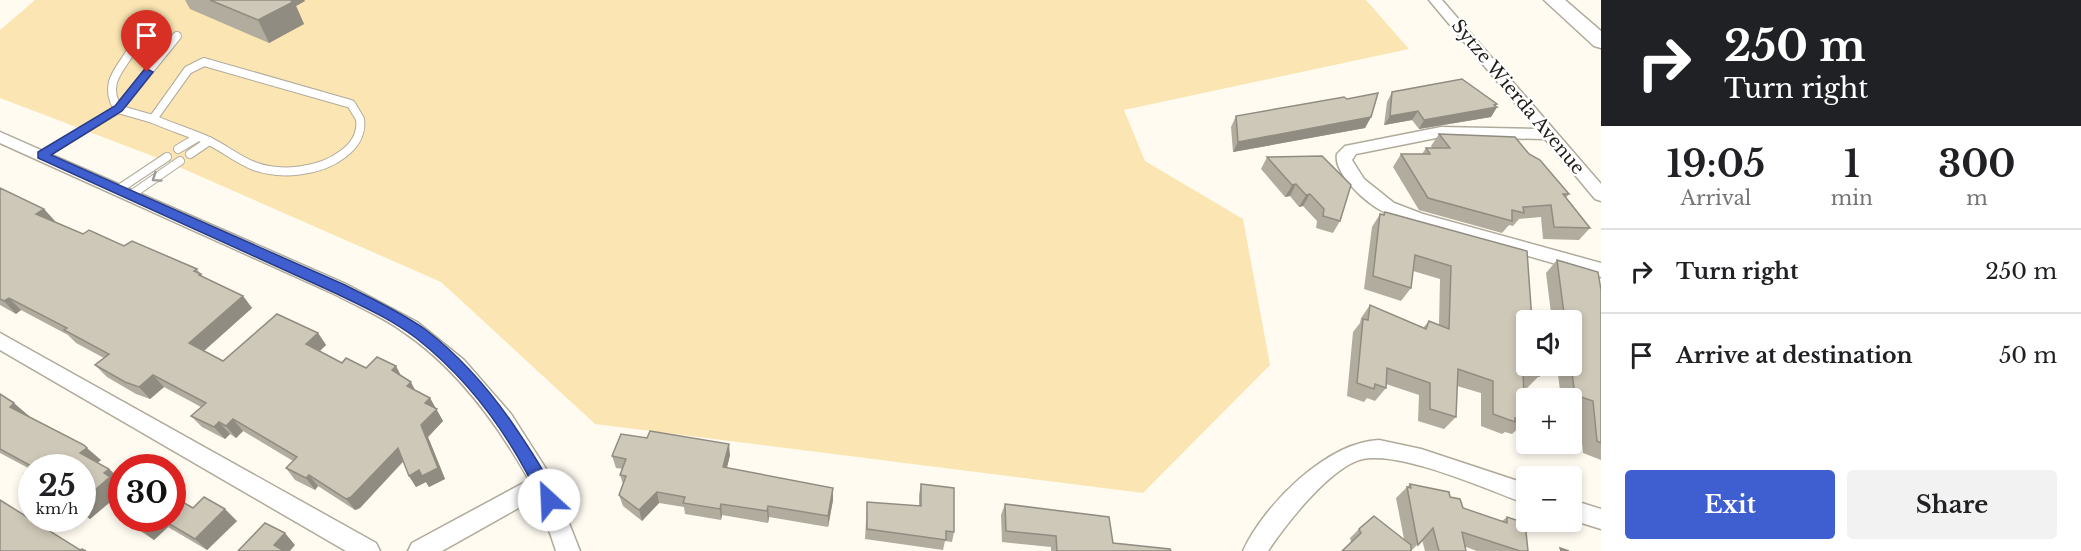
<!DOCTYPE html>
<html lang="en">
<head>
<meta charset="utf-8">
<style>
  :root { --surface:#fff; --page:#f2f2f2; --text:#202124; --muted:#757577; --line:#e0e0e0; --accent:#3f5ed0 }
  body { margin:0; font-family:"Libre Baskerville",serif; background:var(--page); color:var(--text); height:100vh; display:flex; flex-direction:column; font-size:22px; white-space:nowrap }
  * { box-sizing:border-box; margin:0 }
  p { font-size:20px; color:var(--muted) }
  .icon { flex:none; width:33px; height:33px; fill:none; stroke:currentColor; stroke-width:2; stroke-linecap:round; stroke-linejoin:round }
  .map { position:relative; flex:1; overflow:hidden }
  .details { display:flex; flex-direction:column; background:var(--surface); width:480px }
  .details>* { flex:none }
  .top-card { background:#202124; color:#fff; overflow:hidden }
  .fabs { position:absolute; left:1516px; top:310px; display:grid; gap:12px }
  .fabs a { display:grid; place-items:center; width:66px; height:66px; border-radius:6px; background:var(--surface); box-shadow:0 3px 9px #0003; font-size:30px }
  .speed { position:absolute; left:18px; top:454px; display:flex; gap:12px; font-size:30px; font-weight:700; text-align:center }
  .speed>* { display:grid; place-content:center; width:78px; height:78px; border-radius:50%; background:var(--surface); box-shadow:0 3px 9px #0003; line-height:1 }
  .speed small { font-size:15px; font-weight:400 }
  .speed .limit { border:9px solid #d22; background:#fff; color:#111 }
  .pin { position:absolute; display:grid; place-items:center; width:51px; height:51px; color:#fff; margin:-62px -26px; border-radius:50% 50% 50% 0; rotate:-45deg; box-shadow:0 0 6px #0007 }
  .pin .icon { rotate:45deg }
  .me { position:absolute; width:66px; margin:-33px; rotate:335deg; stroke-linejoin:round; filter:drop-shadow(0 0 4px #0008) }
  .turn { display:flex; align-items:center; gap:21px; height:126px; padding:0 24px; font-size:27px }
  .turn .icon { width:78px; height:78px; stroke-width:2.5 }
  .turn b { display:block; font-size:42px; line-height:51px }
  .eta { display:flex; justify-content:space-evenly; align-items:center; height:102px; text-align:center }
  .eta b { font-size:36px; font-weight:800; line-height:42px }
  .cta { display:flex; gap:12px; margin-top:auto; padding:12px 24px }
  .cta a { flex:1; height:69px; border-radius:6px; background:var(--accent); color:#fff; font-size:24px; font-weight:800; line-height:69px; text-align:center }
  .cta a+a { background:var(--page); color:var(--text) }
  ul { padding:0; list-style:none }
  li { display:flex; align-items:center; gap:18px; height:84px; padding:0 24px; border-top:2px solid var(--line) }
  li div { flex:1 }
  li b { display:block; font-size:22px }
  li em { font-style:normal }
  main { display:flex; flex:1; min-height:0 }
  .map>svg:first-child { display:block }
  .green { fill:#fbe6b3 }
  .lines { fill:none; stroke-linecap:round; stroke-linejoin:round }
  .service-casing { stroke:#b0aa9b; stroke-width:10 }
  .minor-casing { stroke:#b0aa9b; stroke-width:3 }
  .primary-casing { stroke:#b0aa9b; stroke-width:3 }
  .service { stroke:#fff; stroke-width:8 }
  .minor { fill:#fff; fill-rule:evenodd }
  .primary { fill:#fff; fill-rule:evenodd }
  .wall { fill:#b1ac9e }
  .shaded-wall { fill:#908c81 }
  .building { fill:#cec8b8; stroke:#908c81; stroke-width:1.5 }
  .oneway { stroke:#9a9996 }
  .route { fill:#3f5ed0; stroke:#293d87; stroke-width:1.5 }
  .labels { text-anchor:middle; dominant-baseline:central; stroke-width:5; stroke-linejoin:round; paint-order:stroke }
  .street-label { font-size:18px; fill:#1e1c16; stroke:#fff }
</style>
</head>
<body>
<main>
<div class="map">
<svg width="1601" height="551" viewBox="0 0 1601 551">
  <rect width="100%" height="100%" fill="#fffbf1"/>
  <path class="green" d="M35 0H1366L1409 49 1124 110 1145 161 1243 219 1270 365 1143 493 595 424 441 282 163 160 0 98V30Z"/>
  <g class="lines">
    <defs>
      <g id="service">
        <path d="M138 23C141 61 96 72 118 109L153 119"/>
        <path d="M204 62 351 104 360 119C362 134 354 146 343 154 320 172 280 176 254 166 238 160 224 148 209 141 191 133 171 127 153 119L188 70Z"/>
        <path d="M178 149 198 137"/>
        <path d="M190 154 209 141"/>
        <path d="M42 155 118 109 177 36"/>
        <path d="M119 189 167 157"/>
        <path d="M131 195 180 161"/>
      </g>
      <g id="minor">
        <path d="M1429 0H1442L1601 184V201L1595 199 1545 139 1441 137 1356 154 1352 160 1364 179 1394 203 1423 214 1601 263V277L1411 222C1402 219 1393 216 1384 212 1367 204 1333 174 1337 154L1345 146 1441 127 1537 129Z"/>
        <path d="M0 132 346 284 417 322 464 360 511 414 550 475 580 551H556L538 497 442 551H408L412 543 529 480C497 423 457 368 402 331 381 316 357 306 334 294L0 143Z"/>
        <path d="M0 333 376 543 380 551H346L0 350Z"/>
        <path d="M1379 440 1421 449 1527 484V504C1488 490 1402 451 1363 459 1331 466 1286 524 1268 551H1243C1264 505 1327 442 1379 440Z"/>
        <path d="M1572 500 1601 509V529L1572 520Z"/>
      </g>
      <path id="primary" d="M1544 0H1565L1601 31V48L1594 46Z"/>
    </defs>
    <use href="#service" class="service-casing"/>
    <use href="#minor" class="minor-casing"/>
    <use href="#primary" class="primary-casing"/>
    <use href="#service" class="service"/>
    <use href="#minor" class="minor"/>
    <use href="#primary" class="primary"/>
  </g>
  <g class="wall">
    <path d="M185 0H304L305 1 296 6 304 24 269 43 190 9Z"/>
    <path d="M1392 92 1497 104 1495 106 1497 107 1491 117 1419 129 1412 120 1384 125 1387 102Z"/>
    <path d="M1236 116 1371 117 1365 128 1233 152 1231 127Z"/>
    <path d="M1439 134 1529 154 1569 194 1566 198 1590 228 1579 240 1543 239 1541 217 1519 219 1513 226 1509 225 1502 233 1419 210 1393 167 1401 154H1422L1426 148H1432L1431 146Z"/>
    <path d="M1267 157 1340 221 1333 233 1316 228 1317 221 1303 206 1299 207 1290 196 1285 197 1261 169Z"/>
    <path d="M0 188 44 209 54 221 83 234 197 269 203 277 243 296 252 308 204 351 223 361 318 333 326 345 320 351 342 363 366 368 396 366 401 376 415 390 430 398 443 421 428 437 445 479 429 487 426 482 416 487 409 476 404 461 360 508 355 510 318 486 315 490 295 480 286 468 293 461 243 431 236 438 230 434 225 439 202 427 191 416 201 407 164 387 150 399 136 394 107 377 95 365 104 358 76 343 68 335 21 310 16 314 0 305Z"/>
    <path d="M1385 212 1527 321V327L1522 332 1524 353 1539 376 1526 389 1524 388 1525 422 1512 434 1505 432 1502 434 1481 426V393L1457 386 1456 417 1444 429 1418 421 1419 395 1386 384V388L1375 401 1367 398 1364 402 1347 396 1353 332 1360 323 1361 318 1370 305 1423 328 1429 321 1439 325 1440 279 1413 271 1411 288 1401 301 1364 289 1372 227 1380 214H1383Z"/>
    <path d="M1557 260 1601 290V460L1583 453 1579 413 1572 410V399H1561L1557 366H1572V321H1552L1546 273Z"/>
    <path d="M0 394 29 416H28L101 460 97 463 109 469 122 481 118 485 122 487V492L90 519 82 514V468H32V480L24 474 30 469 0 453Z"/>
    <path d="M730 455 727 468 833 488V500L828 527 769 517 768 523 722 515 721 520 685 514 684 507 659 503 642 521 623 506 619 495 623 484 620 475 623 469 616 468 612 456Z"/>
    <path d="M921 484 954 532 952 542 945 541 943 550 865 539 867 502 919 506V495Z"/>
    <path d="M1410 484 1450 497 1463 508 1502 521 1507 517 1528 551H1477L1466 547V551H1425L1422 540 1411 551 1351 542 1350 538 1359 529 1404 539 1396 498Z"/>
    <path d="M1005 504 1113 543 1171 551H1051V547L1002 542 1001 515Z"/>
    <path d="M193 508 237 521 207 550 168 527 154 540 137 529 125 519H172Z"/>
  </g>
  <g class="shaded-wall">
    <path d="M274 0H304L305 1 296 6 304 24 269 43 258 20Z"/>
    <path d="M1497 104 1494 108 1497 107 1491 117 1419 129 1424 120Z"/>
    <path d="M1418 111 1412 120 1384 125 1390 116Z"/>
    <path d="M1371 117 1365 128 1233 152 1238 142Z"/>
    <path d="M1296 184 1290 196 1285 197 1292 185Z"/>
    <path d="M1310 194 1303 206 1299 207 1306 195Z"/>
    <path d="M44 209 55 221 47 226 36 214Z"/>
    <path d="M243 296 252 308 198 356 189 343Z"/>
    <path d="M9 298 21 310 16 314 4 301Z"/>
    <path d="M318 333 326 345 314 356 306 344Z"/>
    <path d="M396 366 402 378 392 370Z"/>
    <path d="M153 375 164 387 150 399 139 387Z"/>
    <path d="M411 382 417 394 407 386Z"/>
    <path d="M430 398 443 421 428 437 445 479 429 487 426 482 416 487 409 476 421 425 425 403Z"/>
    <path d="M14 403 29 416 24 420 10 407Z"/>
    <path d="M233 419 243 431 236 438 226 426Z"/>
    <path d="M219 422 230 434 225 439 214 427Z"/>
    <path d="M729 444 730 455 724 479 723 467Z"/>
    <path d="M87 448 101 460 94 466 80 453Z"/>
    <path d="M398 448 405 459 360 508 355 510 346 499Z"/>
    <path d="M109 469 122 481 118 485 122 487V492L90 519 82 512V501L104 473Z"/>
    <path d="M309 475 318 486 315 490 306 478Z"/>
    <path d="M833 488V500L828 527V516Z"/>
    <path d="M657 492 659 503 642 521 639 510Z"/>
    <path d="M721 504 722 515 721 520 720 509Z"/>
    <path d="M768 506 769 517 768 523 767 511Z"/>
    <path d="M225 509 237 521 207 550 195 539Z"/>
    <path d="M151 519H159L168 527 154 540 140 529Z"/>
    <path d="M285 533 295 545 290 551H279L274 545Z"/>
  </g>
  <g class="building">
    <path d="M210 0H290L293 2 258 20Z"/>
    <path d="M1462 79 1497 104 1494 105 1497 107 1424 120 1418 111 1390 116 1392 92Z"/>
    <path d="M1378 93 1371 117 1238 142 1236 116 1344 97 1347 99Z"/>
    <path d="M1439 134 1515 137 1529 154 1540 160 1569 194H1563L1590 228 1554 227 1551 205 1523 207 1524 213 1512 210V221L1428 198 1401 154H1430L1426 148H1450Z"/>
    <path d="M1322 156 1351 185 1340 221 1323 216 1324 209 1310 194 1306 195 1296 184 1292 185 1267 157Z"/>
    <path d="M0 188 44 209 36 214 83 234 89 230 124 246 132 241 197 269 194 271 201 274 199 275 243 296 189 343 223 361 277 314 318 333 306 344 342 363 346 358 366 368 377 357 396 366 392 370 411 382 407 386 430 398 425 403 437 409 421 425 438 468 422 476 419 470 409 476 398 448 351 497 346 499 309 475 306 478 286 468 297 457 233 419 226 426 219 422 214 427 191 416 206 403 153 375 139 387 125 382 95 365 109 354 64 330 67 328 9 298 4 301 0 299Z"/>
    <path d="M1385 212 1527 251 1532 321 1521 319 1524 353 1527 354V366H1538L1539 376 1523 371 1525 422 1515 418V422L1493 414V381L1458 369 1456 417 1430 409V383L1387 368 1386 388 1375 384 1374 389 1357 383 1363 319 1368 320 1370 305 1426 329 1429 321 1449 329 1451 266 1415 255 1411 288 1373 276 1380 214 1384 215Z"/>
    <path d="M1557 260 1598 272 1601 290V443L1597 441 1593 401 1575 395 1571 366 1572 321H1565Z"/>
    <path d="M0 394 14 403 10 407 84 445 87 448 80 453 109 469 104 473 110 477 82 501V468H32L33 467 0 449Z"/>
    <path d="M650 431 729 444 723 467 833 488 828 516 768 506 767 511 721 504 720 509 683 503 685 497 657 492 639 510 619 495 626 476 620 475 626 459 612 456 621 434 647 438Z"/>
    <path d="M32 468V478L24 474Z"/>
    <path d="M921 484 954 488V532L946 531V540L867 529V502L921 506Z"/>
    <path d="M1410 484 1449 492 1450 497 1460 499 1463 508 1507 523V517L1525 523 1528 551H1520L1462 532 1466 551H1439L1433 528 1418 545 1407 487 1411 488Z"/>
    <path d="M172 496 193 508 204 497 225 509 195 539 161 519H172Z"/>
    <path d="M0 500 80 550 82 549 86 551H0Z"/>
    <path d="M1005 504 1109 517 1113 543 1170 549 1171 551H1057L1056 536 1006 531Z"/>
    <path d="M1374 516 1411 545V551H1342L1361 533 1359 529Z"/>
    <path d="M125 519H151L140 529Z"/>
    <path d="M265 523 285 533 274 545 284 551H238Z"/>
    <path d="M1560 548 1569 551H1561Z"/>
  </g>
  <defs><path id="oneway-chevron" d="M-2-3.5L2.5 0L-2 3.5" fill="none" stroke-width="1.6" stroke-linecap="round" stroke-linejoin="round" transform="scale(1.5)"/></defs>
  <use class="oneway" href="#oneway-chevron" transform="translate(156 178) rotate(146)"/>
  <path class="route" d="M147 69 153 72 122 111 51 155 345 285C372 299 401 312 426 330 465 360 495 396 521 436 535 457 548 477 557 500L555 506 549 508 543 506C514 442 472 382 416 338 391 319 362 306 335 293L38 158V152L115 106 144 70Z"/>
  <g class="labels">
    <g class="street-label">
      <text transform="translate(1518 97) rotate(50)">Sytze Wierda Avenue</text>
    </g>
  </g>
</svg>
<div class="fabs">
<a><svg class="icon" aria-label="sound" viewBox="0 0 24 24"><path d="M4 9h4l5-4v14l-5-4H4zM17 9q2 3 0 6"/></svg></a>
<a>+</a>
<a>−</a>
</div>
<div class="speed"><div>25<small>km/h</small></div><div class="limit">30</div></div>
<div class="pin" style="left:147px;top:72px;background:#d93025"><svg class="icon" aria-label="arrive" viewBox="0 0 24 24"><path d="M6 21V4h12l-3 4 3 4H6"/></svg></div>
<svg class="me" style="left:549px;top:500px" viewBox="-20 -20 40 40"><circle r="19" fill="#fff"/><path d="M0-13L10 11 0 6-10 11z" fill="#3f5ed0"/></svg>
</div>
<section class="details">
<div class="top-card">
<div class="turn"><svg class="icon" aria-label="right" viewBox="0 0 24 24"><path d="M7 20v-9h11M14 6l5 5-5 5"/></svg><div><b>250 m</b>Turn right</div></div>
</div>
<div class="eta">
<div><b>19:05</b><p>Arrival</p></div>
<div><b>1</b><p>min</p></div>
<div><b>300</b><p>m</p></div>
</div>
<ul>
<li><svg class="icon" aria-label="right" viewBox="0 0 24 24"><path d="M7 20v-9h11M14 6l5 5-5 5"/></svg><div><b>Turn right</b></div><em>250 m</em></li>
<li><svg class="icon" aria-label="arrive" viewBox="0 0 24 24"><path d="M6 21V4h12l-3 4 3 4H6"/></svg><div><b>Arrive at destination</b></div><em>50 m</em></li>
</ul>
<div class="cta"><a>Exit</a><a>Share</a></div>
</section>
</main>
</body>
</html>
